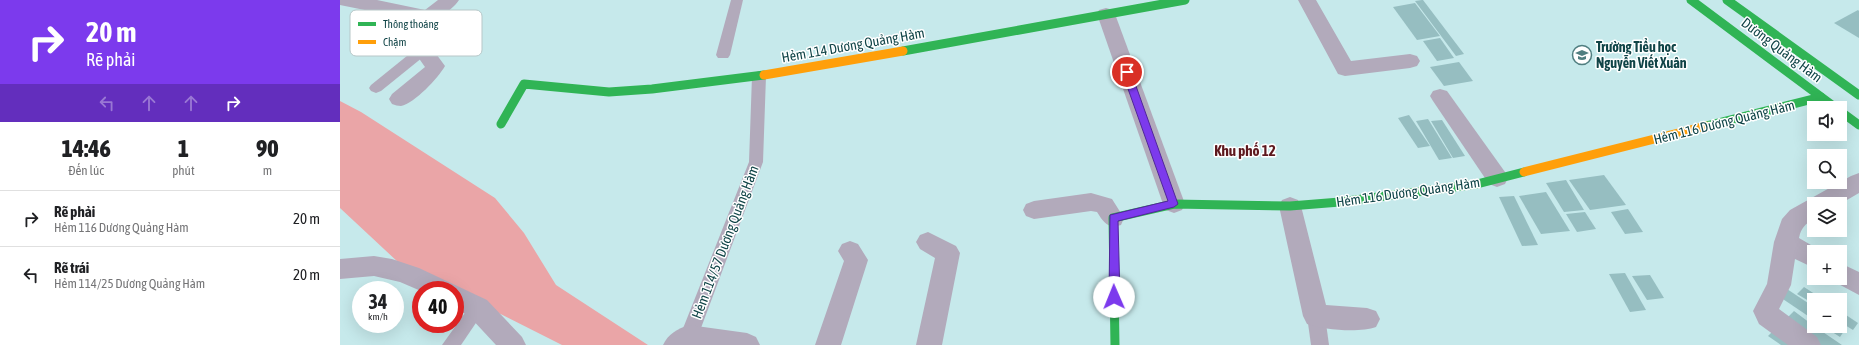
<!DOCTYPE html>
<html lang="vi">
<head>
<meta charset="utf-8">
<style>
  :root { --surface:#fff; --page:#f2f2f2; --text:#202124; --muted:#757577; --line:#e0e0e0 }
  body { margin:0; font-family:"Asap Condensed",sans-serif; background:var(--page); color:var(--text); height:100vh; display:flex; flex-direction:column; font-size:15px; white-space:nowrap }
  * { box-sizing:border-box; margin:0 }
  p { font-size:13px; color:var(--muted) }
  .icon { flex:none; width:22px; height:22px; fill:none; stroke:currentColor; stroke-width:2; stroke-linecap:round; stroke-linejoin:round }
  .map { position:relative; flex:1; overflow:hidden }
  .sheet { display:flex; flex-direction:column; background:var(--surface); width:340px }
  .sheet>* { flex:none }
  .hud { background:#7c3aed; color:#fff; overflow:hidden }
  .fabs { position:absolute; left:1467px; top:101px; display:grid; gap:8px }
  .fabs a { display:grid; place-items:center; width:40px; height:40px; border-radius:0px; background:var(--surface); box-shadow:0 4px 16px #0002; font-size:20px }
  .speed { position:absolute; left:12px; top:281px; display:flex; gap:8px; font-size:20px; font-weight:700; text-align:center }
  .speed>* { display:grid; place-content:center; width:52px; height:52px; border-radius:50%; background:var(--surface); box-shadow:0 4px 16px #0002; line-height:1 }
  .speed small { font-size:10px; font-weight:400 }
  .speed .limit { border:6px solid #d22; background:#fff; color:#111 }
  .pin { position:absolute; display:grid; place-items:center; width:34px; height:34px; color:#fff; margin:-17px; border:2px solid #fff; border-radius:50%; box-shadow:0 1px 4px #0007 }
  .me { position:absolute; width:44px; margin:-22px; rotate:359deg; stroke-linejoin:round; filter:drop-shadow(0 0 3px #0008) }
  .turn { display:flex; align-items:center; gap:14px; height:84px; padding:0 20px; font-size:18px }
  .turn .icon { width:52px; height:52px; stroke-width:2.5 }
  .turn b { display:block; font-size:28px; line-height:34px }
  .lanes { display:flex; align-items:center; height:38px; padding:0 20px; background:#0003; justify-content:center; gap:20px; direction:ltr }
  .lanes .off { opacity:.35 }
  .eta { display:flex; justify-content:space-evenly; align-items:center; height:68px; text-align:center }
  .eta b { font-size:24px; font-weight:800; line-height:28px }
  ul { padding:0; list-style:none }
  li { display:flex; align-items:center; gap:12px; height:56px; padding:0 20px; border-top:1px solid var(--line) }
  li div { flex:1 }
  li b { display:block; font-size:15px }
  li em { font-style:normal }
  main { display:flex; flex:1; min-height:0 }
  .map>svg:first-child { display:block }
  .water { fill:#eaa5a7 }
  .building { fill:#96bec1 }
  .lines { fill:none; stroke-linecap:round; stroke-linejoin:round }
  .lane { fill:#b2aabb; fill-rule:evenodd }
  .street { fill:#b2aabb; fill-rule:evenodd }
  .fast { stroke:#30b455; stroke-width:9 }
  .slow { stroke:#ff9f0a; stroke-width:9 }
  .route { fill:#7c3aed; stroke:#51269a }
  .labels { text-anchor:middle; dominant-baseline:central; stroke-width:3; stroke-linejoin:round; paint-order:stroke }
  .street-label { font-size:14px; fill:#104447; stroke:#fff }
  .poi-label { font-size:14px; font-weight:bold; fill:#104447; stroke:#fff; text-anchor:start }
  .neighbourhood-label { font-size:15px; font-weight:bold; fill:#5d181d; stroke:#fff }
  .key { fill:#fff; stroke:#b7c7c8; stroke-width:1 }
  .key-label { font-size:11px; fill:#104447 }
</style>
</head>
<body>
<main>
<section class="sheet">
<div class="hud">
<div class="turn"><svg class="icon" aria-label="right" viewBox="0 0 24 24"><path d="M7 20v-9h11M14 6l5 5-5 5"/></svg><div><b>20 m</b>Rẽ phải</div></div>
<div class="lanes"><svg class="icon off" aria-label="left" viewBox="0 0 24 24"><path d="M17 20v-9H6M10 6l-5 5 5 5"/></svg><svg class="icon off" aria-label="ahead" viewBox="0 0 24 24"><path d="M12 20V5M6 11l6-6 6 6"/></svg><svg class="icon off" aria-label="ahead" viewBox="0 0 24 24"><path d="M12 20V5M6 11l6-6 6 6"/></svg><svg class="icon" aria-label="right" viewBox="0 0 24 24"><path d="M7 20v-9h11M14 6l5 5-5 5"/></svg></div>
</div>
<div class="eta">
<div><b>14:46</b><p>Đến lúc</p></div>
<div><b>1</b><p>phút</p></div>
<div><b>90</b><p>m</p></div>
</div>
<ul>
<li><svg class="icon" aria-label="right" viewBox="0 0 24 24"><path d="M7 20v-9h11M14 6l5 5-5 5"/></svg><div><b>Rẽ phải</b><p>Hẻm 116 Dương Quảng Hàm</p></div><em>20 m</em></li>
<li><svg class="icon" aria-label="left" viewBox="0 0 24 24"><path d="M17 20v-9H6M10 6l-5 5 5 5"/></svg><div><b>Rẽ trái</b><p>Hẻm 114/25 Dương Quảng Hàm</p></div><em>20 m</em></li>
</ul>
</section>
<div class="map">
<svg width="1519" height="345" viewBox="0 0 1519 345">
  <rect width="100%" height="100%" fill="#c6e9eb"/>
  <path class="water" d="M0 101 21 112 155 198 184 233 216 285 308 345H222L59 263 0 208Z"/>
  <g class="building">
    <path d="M1082 0H1083L1124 54 1116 56 1075 1Z"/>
    <path d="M1075 3 1100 36 1077 40 1053 7Z"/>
    <path d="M1518 10 1519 11V38L1494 23Z"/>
    <path d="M1100 38 1114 58 1097 61 1083 41Z"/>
    <path d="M1119 62 1133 81 1104 86 1090 67Z"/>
    <path d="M1069 115 1090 146 1078 148 1058 118Z"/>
    <path d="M1088 119 1112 158 1099 160 1076 121Z"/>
    <path d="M1102 120 1125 156 1113 158 1091 121Z"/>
    <path d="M1264 175 1286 205 1250 210 1229 180Z"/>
    <path d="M1226 180 1244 210 1224 212 1206 183Z"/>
    <path d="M1206 192 1230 231 1201 234 1179 196Z"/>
    <path d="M1174 196 1198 245 1182 246 1159 197Z"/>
    <path d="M1288 209 1303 232 1285 234 1271 212Z"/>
    <path d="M1245 212 1256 229 1237 232 1226 214Z"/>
    <path d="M1285 273 1306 310 1290 312 1269 274Z"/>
    <path d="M1310 275 1324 298 1307 300 1292 276Z"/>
    <path d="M1444 287 1474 307V320L1437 295Z"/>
    <path d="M1464 287 1484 300H1474V304L1457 294Z"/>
    <path d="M1454 311 1474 326 1502 345H1471L1442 323Z"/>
    <path d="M1500 311 1518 323 1513 330 1500 322Z"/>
    <path d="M1500 324 1506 328 1500 337 1483 326H1500Z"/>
    <path d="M1438 326 1464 345H1441L1428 336Z"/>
  </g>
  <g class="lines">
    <g class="lane">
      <path d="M391 0H403L390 55 388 58H378L376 55Z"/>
      <path d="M83 45 88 47 90 50 88 53 41 91 36 93 31 91 29 88 31 85 78 47Z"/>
      <path d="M419 71 424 73 426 76 423 162 358 336 355 342 349 344 343 342 340 336 409 162 412 76 414 73Z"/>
      <path d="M138 301 144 303 146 308 121 345H102L132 303Z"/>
      <path d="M976 308 982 311 985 316 989 345H971L967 316 970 311Z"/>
    </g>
    <g class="street">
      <path d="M0 0H37L85 10 98 0H119C111 13 92 18 85 33L91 47 105 66C98 78 75 103 61 106 58 106 55 105 52 104L49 99 52 94 85 67 73 50 65 33 74 20 0 5Z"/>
      <path d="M958 0H976L1011 61 1070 54 1077 56 1080 61 1077 66 1070 68 1005 76 998 74Z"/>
      <path d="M766 8 773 10 775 14 845 204 842 210 834 213 826 210 823 204 757 14 759 10Z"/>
      <path d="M1100 89 1107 91 1165 172 1168 178 1165 184 1157 187 1149 184 1093 101 1090 96 1093 91Z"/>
      <path d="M1519 173V193L1500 204H1474V219C1465 224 1461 228 1459 238L1483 252H1474V268L1455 259 1451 285 1439 309 1477 337 1481 345H1448L1419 324 1413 311 1427 284 1434 242 1442 219 1450 210 1511 176Z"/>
      <path d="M751 193 772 199 784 218 781 225C768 229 764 223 757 212L751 211 694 219 686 216 683 210 686 204 694 201Z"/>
      <path d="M950 197 958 200 961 206 986 305 1027 308 1036 311 1040 319 1036 327C1020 333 983 330 967 324L963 316 939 206 942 200Z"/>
      <path d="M588 232 616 246 620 253 602 345H576L595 258 580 249 576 242 580 235Z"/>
      <path d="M510 241 518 244 528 260 501 345H475L504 261 498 251 502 244Z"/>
      <path d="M34 256 52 259 79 268 147 300 182 337 186 345H156L129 316 115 308V290L81 291 60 282 34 276 0 279V259Z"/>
      <path d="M1500 263 1519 272V295L1491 280 1490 278H1500Z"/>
      <path d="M349 325 407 333 416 337 420 345H323C328 334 337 329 349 325Z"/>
    </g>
    <g class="fast">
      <path d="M1351 0 1496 108"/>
      <path d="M1387 0 1519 95"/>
      <path d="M563 51 845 0"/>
      <path d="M1500 111 1519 125"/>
      <path d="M161 124 184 84 269 92 312 89 424 75"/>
      <path d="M1366 126 1481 97"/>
      <path d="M775 345 773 218 834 204 950 206 1000 202 1137 184 1184 172"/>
    </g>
    <g class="slow">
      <path d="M424 75 563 51"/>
      <path d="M1184 172 1366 126"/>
    </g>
  </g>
  <path class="route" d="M787 69 791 72 838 204 834 207 778 221 780 297 774 302 769 297 770 215 828 201 782 72Z"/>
  <defs>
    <symbol id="school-ring" viewBox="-11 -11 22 22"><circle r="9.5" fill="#fff" stroke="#507e80" stroke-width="1.5"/><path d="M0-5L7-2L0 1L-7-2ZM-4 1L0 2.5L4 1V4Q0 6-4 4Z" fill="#507e80"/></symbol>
  </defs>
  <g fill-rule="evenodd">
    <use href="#school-ring" x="1231" y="44" width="22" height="22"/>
  </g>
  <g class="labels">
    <g class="street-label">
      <text transform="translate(513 45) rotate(-10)">Hẻm 114 Dương Quảng Hàm</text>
      <text transform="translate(1442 50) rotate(37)">Dương Quảng Hàm</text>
      <text transform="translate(1384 122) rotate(-14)">Hẻm 116 Dương Quảng Hàm</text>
      <text transform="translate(1068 192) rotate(-8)">Hẻm 116 Dương Quảng Hàm</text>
      <text transform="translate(385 242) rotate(-69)">Hẻm 114/57 Dương Quảng Hàm</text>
    </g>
    <g class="poi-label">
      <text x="1256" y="47">Trường Tiểu học<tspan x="1256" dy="16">Nguyễn Viết Xuân</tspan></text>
    </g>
    <g class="neighbourhood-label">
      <text x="905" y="150">Khu phố 12</text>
    </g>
  </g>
  <rect x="10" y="10" width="132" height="46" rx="6" class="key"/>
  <rect x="18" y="22" width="18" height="4" fill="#30b455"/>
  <rect x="18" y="40" width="18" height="4" fill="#ff9f0a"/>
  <g class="key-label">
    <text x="43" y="28">Thông thoáng</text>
    <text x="43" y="46">Chậm</text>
  </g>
</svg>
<div class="fabs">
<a><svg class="icon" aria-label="sound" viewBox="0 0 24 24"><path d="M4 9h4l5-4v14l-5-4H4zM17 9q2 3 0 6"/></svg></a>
<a><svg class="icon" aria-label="search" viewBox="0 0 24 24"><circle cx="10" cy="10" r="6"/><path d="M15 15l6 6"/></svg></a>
<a><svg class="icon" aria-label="layers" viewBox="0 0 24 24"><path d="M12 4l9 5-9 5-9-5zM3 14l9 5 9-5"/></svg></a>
<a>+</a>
<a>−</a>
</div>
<div class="speed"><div>34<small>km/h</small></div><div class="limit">40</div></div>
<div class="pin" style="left:787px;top:72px;background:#d93025"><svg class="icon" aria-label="arrive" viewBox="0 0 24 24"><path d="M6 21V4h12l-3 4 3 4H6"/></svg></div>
<svg class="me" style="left:774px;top:297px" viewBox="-20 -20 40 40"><circle r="19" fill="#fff"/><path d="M0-13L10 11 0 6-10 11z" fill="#7c3aed"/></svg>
</div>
</main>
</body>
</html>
